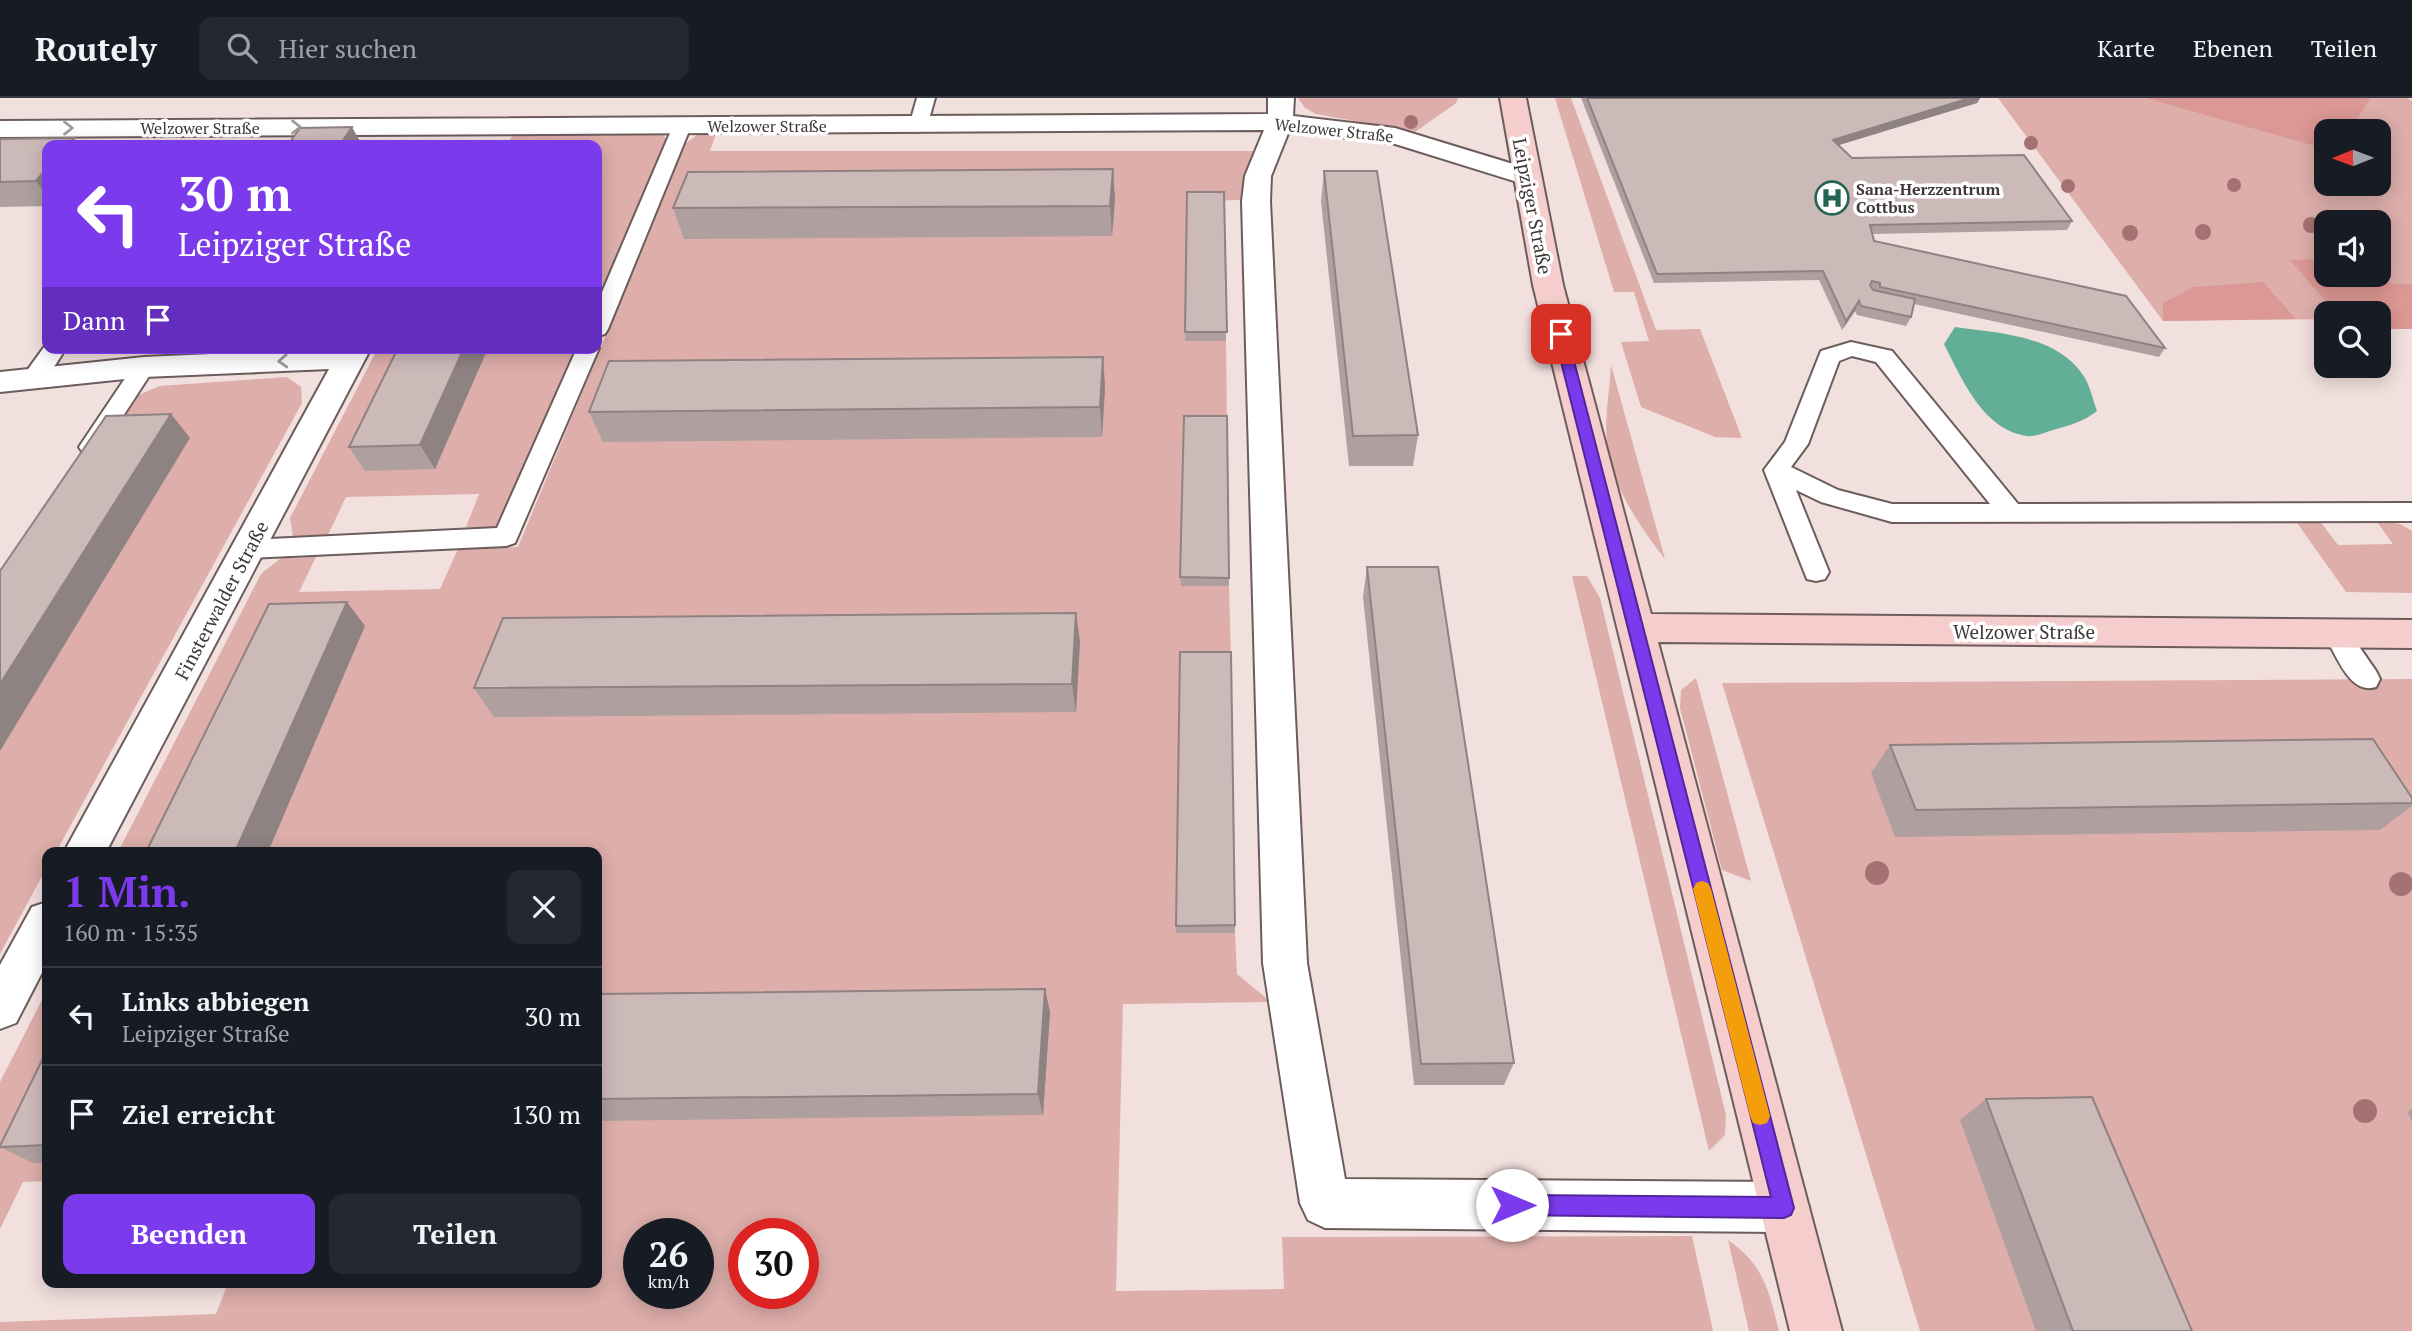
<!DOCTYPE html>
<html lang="de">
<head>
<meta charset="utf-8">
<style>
  :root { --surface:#171b24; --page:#242831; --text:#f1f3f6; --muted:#9ea1a6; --line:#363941; --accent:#7c3aed }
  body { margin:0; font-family:"PT Serif",serif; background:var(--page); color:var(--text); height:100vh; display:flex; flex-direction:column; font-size:26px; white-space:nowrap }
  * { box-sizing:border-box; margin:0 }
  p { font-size:23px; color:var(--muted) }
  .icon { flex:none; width:38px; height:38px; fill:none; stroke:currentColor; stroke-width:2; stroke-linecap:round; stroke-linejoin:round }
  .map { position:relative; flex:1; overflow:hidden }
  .side { position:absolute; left:42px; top:749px; width:560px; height:441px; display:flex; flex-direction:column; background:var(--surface); border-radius:14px; box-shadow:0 4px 18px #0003 }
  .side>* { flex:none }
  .hud { position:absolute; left:42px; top:42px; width:560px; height:214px; border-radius:14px; box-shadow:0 4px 18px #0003; background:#7c3aed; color:#fff; overflow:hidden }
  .needle { width:46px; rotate:269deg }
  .buttons { position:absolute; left:2314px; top:21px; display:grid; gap:14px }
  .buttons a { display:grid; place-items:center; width:77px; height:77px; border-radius:14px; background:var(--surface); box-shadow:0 4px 18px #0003; font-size:35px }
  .speed { position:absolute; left:623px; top:1120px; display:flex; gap:14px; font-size:35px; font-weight:700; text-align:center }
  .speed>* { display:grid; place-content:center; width:91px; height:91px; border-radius:50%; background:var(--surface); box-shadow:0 4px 18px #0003; line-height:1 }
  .speed small { font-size:18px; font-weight:400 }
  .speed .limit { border:10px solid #d22; background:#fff; color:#111 }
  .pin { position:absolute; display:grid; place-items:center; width:60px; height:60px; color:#fff; margin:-30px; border-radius:14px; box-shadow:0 4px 10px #0006 }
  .me { position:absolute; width:77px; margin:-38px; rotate:90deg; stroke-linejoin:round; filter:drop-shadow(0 0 5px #0008) }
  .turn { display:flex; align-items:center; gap:24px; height:147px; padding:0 21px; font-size:32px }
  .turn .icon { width:91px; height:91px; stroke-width:2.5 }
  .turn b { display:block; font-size:49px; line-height:60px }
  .then { display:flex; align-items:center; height:66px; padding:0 21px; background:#0003; gap:14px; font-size:26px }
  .round { display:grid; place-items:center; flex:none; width:74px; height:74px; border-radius:14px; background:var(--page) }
  .overview { display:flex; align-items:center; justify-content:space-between; height:119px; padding:0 21px }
  h1 { font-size:42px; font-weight:700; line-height:52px; color:var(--accent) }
  .button { display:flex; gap:14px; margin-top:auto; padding:14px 21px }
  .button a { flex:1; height:80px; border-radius:14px; background:var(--accent); color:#fff; font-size:28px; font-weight:700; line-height:80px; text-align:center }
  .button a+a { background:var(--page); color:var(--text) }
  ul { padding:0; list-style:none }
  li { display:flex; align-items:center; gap:21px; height:98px; padding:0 21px; border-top:2px solid var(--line) }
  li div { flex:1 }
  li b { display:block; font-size:26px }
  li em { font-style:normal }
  header { display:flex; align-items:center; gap:42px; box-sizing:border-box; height:98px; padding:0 35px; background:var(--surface); border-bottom:2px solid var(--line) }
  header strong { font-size:33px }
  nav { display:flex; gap:38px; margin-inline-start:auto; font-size:24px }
  .search { width:490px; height:63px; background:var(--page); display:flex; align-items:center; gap:18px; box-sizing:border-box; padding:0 24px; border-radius:14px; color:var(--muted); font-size:26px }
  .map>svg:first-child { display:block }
  .green { fill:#ddaeaa; fill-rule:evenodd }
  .forest { fill:#dc9894 }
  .water { fill:#62ae97 }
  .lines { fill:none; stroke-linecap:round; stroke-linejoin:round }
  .lane-casing { stroke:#6c5c5b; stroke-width:4 }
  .street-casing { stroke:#6c5c5b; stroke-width:4 }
  .secondary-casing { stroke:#6c5c5b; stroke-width:4 }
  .lane { fill:#fff; fill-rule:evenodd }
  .street { fill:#fff; fill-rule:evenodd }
  .secondary { fill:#f6cdcd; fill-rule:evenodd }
  .tree { fill:#a67172 }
  .wall { fill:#afa09f }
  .shaded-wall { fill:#8f8282 }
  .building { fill:#ccbab9; stroke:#8f8282; stroke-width:2 }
  .oneway { stroke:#9f9c9b }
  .route { fill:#7c3aed; stroke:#51269a; stroke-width:2 }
  .slow { fill:#f59e0b }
  .labels { text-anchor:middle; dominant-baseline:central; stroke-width:7; stroke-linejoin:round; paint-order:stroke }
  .far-street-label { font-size:16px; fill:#3f3837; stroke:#fff }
  .far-poi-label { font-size:16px; font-weight:bold; fill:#3f3837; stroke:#fff; text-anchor:start }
  .street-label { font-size:19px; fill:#3f3837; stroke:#fff }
</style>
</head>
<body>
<header>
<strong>Routely</strong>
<div class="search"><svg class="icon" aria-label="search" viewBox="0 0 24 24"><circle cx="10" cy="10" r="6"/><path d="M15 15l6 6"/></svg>Hier suchen</div>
<nav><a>Karte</a><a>Ebenen</a><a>Teilen</a></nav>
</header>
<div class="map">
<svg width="2412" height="1233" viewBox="0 0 2412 1233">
  <rect width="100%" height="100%" fill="#f2e0de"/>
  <g class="green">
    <path d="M1298 0H1458L1456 5 1415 34 1316 16 1305 10Z"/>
    <path d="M1555 0H1571L1656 232 1700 231 1742 340 1715 339 1641 309 1621 244 1649 243 1634 194H1614Z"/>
    <path d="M1998 0H2408L2412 3V220L2378 215H2326V221L2163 223ZM2326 33H2378V86H2326ZM2326 124H2378V177H2326Z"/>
    <path d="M663 36 667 44 597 205V47H507L513 37Z"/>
    <path d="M716 36 710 53H1257L1243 102 1188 103 1185 243H1226L1227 327 1181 488H1229L1231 562 1177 835H1235L1237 876 1271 904 1123 906 1116 1193 1284 1191 1282 1139 1692 1138 1713 1233H0V1224L216 1216 228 1185H597V754H118L261 476 281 460 316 459 299 494 440 491 458 451 518 449 685 46 697 37ZM639 1136H698V1195H639ZM744 1136H803V1195H744Z"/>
    <path d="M378 250H577L500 429H466L479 396 346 399 328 437 293 438 290 420Z"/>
    <path d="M1611 267 1665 461C1638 426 1612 389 1607 344 1604 320 1610 292 1611 267Z"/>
    <path d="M287 279 301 289 302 305 56 754H47V769L0 856V510L139 297 159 288Z"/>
    <path d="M2375 421 2400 426 2412 433V495L2346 494 2295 422H2319L2338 447 2393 446Z"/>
    <path d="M1572 478H1587L1600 500 1726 1017 1725 1037 1709 1053Z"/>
    <path d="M1696 580 1751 783 1722 772 1680 610 1681 592Z"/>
    <path d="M2412 581V1233H1920L1722 585Z"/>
    <path d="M47 892V1083L23 1084 0 1131V984Z"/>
    <path d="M1728 1142C1764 1167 1769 1193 1779 1233H1749Z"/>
  </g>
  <g class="forest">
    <path d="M2146 0H2370L2350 33H2326V51Z"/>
    <path d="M2326 161V177H2376L2393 186H2412V231H2378V215H2336L2290 162Z"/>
    <path d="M2263 184 2296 221 2163 223V205L2194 189Z"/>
  </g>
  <path class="water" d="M1955 229C1998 235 2056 237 2083 277 2090 287 2093 302 2097 313 2083 324 2070 327 2053 332 2046 334 2035 339 2027 338 1983 332 1962 281 1944 246Z"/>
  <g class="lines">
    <defs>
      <g id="lane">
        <path d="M917 0H935L927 28 918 34 909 28Z"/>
        <path d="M682 22 691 28 608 231 605 236 597 238V206L673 28Z"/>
        <path d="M1851 244 1892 253 2018 406 2412 405V423L1892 424 1821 404 1796 392 1829 474 1825 481 1816 483 1807 481 1764 372 1785 344 1821 253ZM1852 258 1876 264 1990 406H1892L1838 392 1791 369 1808 346 1839 263Z"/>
        <path d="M47 245V250H66C56 265 44 292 24 286L21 281Z"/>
        <path d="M597 246 599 250 515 445 506 448 249 460 240 458 236 451 240 444 249 442 497 430 577 250H597Z"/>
        <path d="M144 262 152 264 155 269 99 355 91 357 83 355 79 349 83 343 136 264Z"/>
        <path d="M2336 525 2345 528 2376 573 2380 581 2376 589C2351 597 2338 561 2327 542L2323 535 2327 528Z"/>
      </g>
      <g id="street">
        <path d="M1268 0H1294L1293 18 1395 30 1536 73 1540 79 1536 85 1527 87 1392 45 1289 33 1271 78 1270 103 1307 865 1345 1081 1784 1084 1801 1092 1809 1109 1801 1126 1784 1134 1325 1130 1308 1122 1300 1105 1263 865 1242 103 1245 78 1264 32 0 39V23L1268 16Z"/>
        <path d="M341 250H371L106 754H64L329 271 144 279 0 294V274L144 259Z"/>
        <path d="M47 804V865L16 925 0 931V867L32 809Z"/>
      </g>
      <path id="secondary" d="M1500 0H1526L1563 187 1651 516 2412 522V550L1658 544 1842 1233H1790L1533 187Z"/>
    </defs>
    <use href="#lane" class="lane-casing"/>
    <use href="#street" class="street-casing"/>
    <use href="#secondary" class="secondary-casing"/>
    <use href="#lane" class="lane"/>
    <use href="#street" class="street"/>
    <use href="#secondary" class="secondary"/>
  </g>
  <g class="tree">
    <circle cx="1411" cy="24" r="7"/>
    <circle cx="2031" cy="45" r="7"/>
    <circle cx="2234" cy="87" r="7"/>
    <circle cx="2068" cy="88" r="7"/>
    <circle cx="2311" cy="127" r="8"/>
    <circle cx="2203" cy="134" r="8"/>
    <circle cx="2130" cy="135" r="8"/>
    <circle cx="1877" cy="775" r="12"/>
    <circle cx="2401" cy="786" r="12"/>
    <circle cx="2365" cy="1013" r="12"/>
  </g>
  <g class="wall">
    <path d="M1581 0H1980L1977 5 1839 47 1852 60 2072 123 2067 132 1872 136 1874 143 2165 250 2159 259 1914 206 1911 219 1906 228 1857 217 1855 213 1842 232 1819 182 1654 185Z"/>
    <path d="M0 41 47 47V108L0 109Z"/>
    <path d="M1324 73 1418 337 1413 368H1349L1321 103Z"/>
    <path d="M1187 94H1224L1226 243H1185Z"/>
    <path d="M1115 101 1112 138 684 141 673 110Z"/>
    <path d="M398 250H488L435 371 365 373 349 349Z"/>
    <path d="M1103 259 1105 290 1102 339 603 344 589 314Z"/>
    <path d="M1227 318 1229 488H1181L1180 479Z"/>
    <path d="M1367 469 1514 965 1504 987H1414L1363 499Z"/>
    <path d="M1076 515 1080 544 1076 614 494 619 474 590Z"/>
    <path d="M1890 647 2412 700V708L2380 732 1895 739 1871 675Z"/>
    <path d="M1235 827V835H1176V828Z"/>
    <path d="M1045 891 1050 914 1043 1017 597 1023V896Z"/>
    <path d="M47 952V1065H33L0 1049Z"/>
    <path d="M1986 1001 2192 1233H2036L1960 1022Z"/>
    <path d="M2412 1011V1023L2407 1014Z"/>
  </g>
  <g class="shaded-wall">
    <path d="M1970 0H1980L1977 5 1829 50 1833 42Z"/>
    <path d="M352 29 362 47H340Z"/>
    <path d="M74 40 79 47H68Z"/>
    <path d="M47 70V98L36 83Z"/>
    <path d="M1113 71 1115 101 1112 138 1110 108Z"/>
    <path d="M1859 203 1855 213 1842 232 1846 223Z"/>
    <path d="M464 250H488L435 371 420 347Z"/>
    <path d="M1103 259 1105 290 1102 339 1100 309Z"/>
    <path d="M171 316 190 340 0 653V586Z"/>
    <path d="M347 504 365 528 268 754H235Z"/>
    <path d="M1076 515 1080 544 1076 614 1072 586Z"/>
    <path d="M1045 891 1050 914 1043 1017 1038 996Z"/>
  </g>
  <g class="building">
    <path d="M1587 0H1970L1833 42 1852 60 2024 57 2072 123 1870 127 1874 143 2126 198 2165 250 1880 189V185L1872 183 1870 187 1873 192 1915 201 1911 219 1861 208 1859 203 1846 223 1823 173 1657 176Z"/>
    <path d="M352 29 340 47H288L300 30Z"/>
    <path d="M74 40 68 47H47V70L36 83 0 84V41Z"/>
    <path d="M1113 71 1110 108 673 110 688 74Z"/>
    <path d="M1324 73H1377L1418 337 1353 338Z"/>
    <path d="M1187 94H1224L1227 234H1185Z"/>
    <path d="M398 250H464L420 347 349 349Z"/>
    <path d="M1103 259 1100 309 589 314 609 263Z"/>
    <path d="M171 316 0 586V473L106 318Z"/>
    <path d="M1184 318H1227L1229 480 1180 479Z"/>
    <path d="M1367 469H1438L1514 965 1421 966Z"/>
    <path d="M347 504 235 754H146L269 506Z"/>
    <path d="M1076 515 1072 586 474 590 503 520Z"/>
    <path d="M1180 554H1231L1235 827 1176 828Z"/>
    <path d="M2373 641 2412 700V705L1916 712 1890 647Z"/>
    <path d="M1045 891 1038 996 597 1001V896Z"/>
    <path d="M47 952V1047L0 1049V1048Z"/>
    <path d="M2092 999 2192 1233H2073L1986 1001Z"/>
  </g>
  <defs><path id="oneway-chevron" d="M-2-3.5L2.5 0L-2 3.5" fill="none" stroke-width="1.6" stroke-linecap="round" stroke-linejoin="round" transform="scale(1.75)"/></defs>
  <g class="oneway">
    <use href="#oneway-chevron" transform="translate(296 29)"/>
    <use href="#oneway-chevron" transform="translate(68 30)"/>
    <use href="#oneway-chevron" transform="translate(283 263) rotate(177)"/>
  </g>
  <path class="route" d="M1561 232 1567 236 1794 1110 1791 1117 1784 1120 1512 1117 1504 1114 1501 1107 1504 1100 1512 1097 1771 1099 1554 236Z"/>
  <path class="slow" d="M1702 783 1708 785 1711 791 1770 1018 1767 1025 1760 1027 1753 1025 1750 1018 1693 791 1696 785Z"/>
  <defs>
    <symbol id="hospital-ring" viewBox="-11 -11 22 22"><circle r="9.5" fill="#fff" stroke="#226351" stroke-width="1.5"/><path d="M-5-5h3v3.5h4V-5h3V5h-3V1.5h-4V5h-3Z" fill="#226351"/></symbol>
  </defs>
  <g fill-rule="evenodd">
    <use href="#hospital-ring" x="1813" y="81" width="38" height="38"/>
  </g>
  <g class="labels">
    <g class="far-street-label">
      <text x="767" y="28">Welzower Straße</text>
      <text x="200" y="30">Welzower Straße</text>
      <text transform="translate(1334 32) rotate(6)">Welzower Straße</text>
    </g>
    <g class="far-poi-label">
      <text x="1856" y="91">Sana-Herzzentrum<tspan x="1856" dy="18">Cottbus</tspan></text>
    </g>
    <g class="street-label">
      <text transform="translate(1533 108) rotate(79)">Leipziger Straße</text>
      <text transform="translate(221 502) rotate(-62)">Finsterwalder Straße</text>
      <text x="2024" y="533">Welzower Straße</text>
    </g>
  </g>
</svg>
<div class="buttons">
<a><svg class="needle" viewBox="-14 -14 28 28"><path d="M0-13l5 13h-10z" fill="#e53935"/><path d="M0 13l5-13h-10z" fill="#9ea1a6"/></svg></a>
<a><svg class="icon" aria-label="sound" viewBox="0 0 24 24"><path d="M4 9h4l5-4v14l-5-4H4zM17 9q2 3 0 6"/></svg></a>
<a><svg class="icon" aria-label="search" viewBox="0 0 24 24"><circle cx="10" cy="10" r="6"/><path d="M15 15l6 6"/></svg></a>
</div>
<div class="speed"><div>26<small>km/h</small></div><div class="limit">30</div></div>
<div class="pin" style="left:1561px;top:236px;background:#d93025"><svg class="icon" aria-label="arrive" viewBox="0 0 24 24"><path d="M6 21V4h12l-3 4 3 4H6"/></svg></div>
<svg class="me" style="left:1512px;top:1107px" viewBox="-20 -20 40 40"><circle r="19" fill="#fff"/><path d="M0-13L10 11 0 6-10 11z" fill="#7c3aed"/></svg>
<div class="hud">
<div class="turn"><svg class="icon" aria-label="left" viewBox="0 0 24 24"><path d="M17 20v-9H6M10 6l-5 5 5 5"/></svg><div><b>30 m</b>Leipziger Straße</div></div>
<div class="then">Dann<svg class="icon" aria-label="arrive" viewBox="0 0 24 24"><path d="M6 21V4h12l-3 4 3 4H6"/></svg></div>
</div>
<section class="side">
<div class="overview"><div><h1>1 Min.</h1><p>160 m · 15:35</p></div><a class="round"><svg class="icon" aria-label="close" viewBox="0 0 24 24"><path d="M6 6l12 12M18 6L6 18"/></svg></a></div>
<ul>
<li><svg class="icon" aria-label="left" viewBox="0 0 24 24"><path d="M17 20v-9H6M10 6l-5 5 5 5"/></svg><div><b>Links abbiegen</b><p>Leipziger Straße</p></div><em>30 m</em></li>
<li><svg class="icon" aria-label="arrive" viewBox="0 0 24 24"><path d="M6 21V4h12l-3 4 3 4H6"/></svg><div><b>Ziel erreicht</b></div><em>130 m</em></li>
</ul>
<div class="button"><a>Beenden</a><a>Teilen</a></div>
</section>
</div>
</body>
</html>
